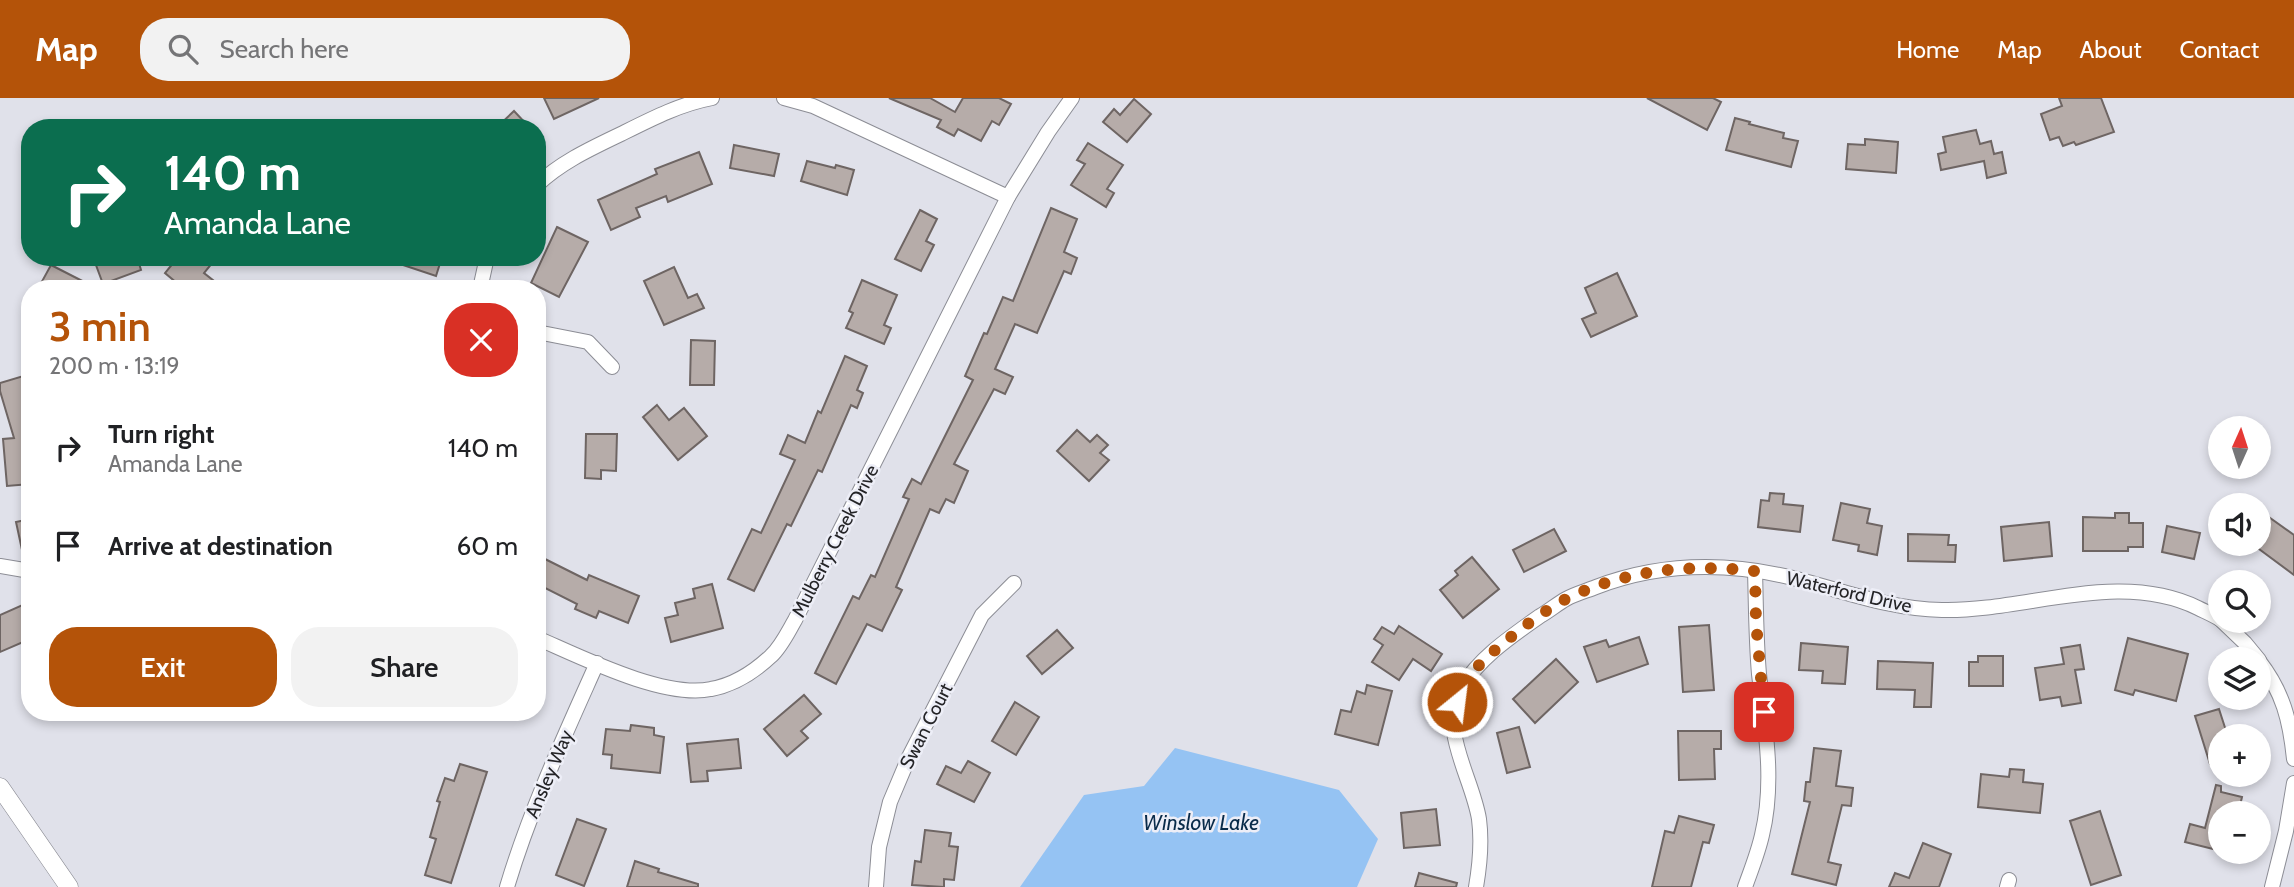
<!DOCTYPE html>
<html lang="en">
<head>
<meta charset="utf-8">
<style>
  :root { --surface:#fff; --page:#f2f2f2; --text:#202124; --muted:#757577; --accent:#b45309 }
  body { margin:0; font-family:Cabin,sans-serif; background:var(--page); color:var(--text); height:100vh; display:flex; flex-direction:column; font-size:26px; white-space:nowrap }
  * { box-sizing:border-box; margin:0 }
  p { font-size:23px; color:var(--muted) }
  .icon { flex:none; width:38px; height:38px; fill:none; stroke:currentColor; stroke-width:2; stroke-linecap:round; stroke-linejoin:round }
  .map { position:relative; flex:1; overflow:hidden }
  .drawer { position:absolute; left:21px; top:182px; width:525px; height:441px; display:flex; flex-direction:column; background:var(--surface); border-radius:28px; box-shadow:0 4px 10px #0003 }
  .drawer>* { flex:none }
  .hud { position:absolute; left:21px; top:21px; width:525px; height:147px; border-radius:28px; box-shadow:0 4px 10px #0003; background:#0b6e4f; color:#fff; overflow:hidden }
  .needle { width:46px; rotate:3deg }
  .fabs { position:absolute; left:2208px; top:318px; display:grid; gap:14px }
  .fabs a { display:grid; place-items:center; width:63px; height:63px; border-radius:50%; background:var(--surface); box-shadow:0 4px 10px #0003; font-size:35px }
  .pin { position:absolute; display:grid; place-items:center; width:60px; height:60px; color:#fff; margin:-30px; border-radius:14px; box-shadow:0 4px 10px #0006 }
  .me { position:absolute; width:77px; margin:-38px; rotate:29deg; stroke-linejoin:round; filter:drop-shadow(0 0 5px #0008) }
  .turn { display:flex; align-items:center; gap:24px; height:147px; padding:0 28px; font-size:32px }
  .turn .icon { width:91px; height:91px; stroke-width:2.5 }
  .turn b { display:block; font-size:49px; line-height:60px }
  .round { display:grid; place-items:center; flex:none; width:74px; height:74px; border-radius:28px; background:var(--page) }
  .headline { display:flex; align-items:center; justify-content:space-between; height:119px; padding:0 28px }
  h1 { font-size:42px; font-weight:600; line-height:52px; color:var(--accent) }
  .button { display:flex; gap:14px; margin-top:auto; padding:14px 28px }
  .button a { flex:1; height:80px; border-radius:28px; background:var(--accent); color:#fff; font-size:28px; font-weight:600; line-height:80px; text-align:center }
  .button a+a { background:var(--page); color:var(--text) }
  ul { padding:0; list-style:none }
  li { display:flex; align-items:center; gap:21px; height:98px; padding:0 28px }
  li div { flex:1 }
  li b { display:block; font-size:26px }
  li em { font-style:normal }
  header { display:flex; align-items:center; gap:42px; box-sizing:border-box; height:98px; padding:0 35px; background:var(--accent); color:#fff }
  header strong { font-size:33px }
  nav { display:flex; gap:38px; margin-inline-start:auto; font-size:24px }
  .search { width:490px; height:63px; background:var(--page); display:flex; align-items:center; gap:18px; box-sizing:border-box; padding:0 24px; border-radius:28px; color:var(--muted); font-size:26px }
  .map>svg:first-child { display:block }
  .water { fill:#95c3f3 }
  .building { fill:#b6aca9; stroke:#6e6563; stroke-width:2 }
  .lines { fill:none; stroke-linecap:round; stroke-linejoin:round }
  .minor-casing { stroke:#8c8d95; stroke-width:16 }
  .tertiary-casing { stroke:#8c8d95; stroke-width:19 }
  .minor { stroke:#fff; stroke-width:14 }
  .tertiary { stroke:#fff; stroke-width:18 }
  .route { stroke:#b45309; stroke-width:12; stroke-dasharray:0 21.6 }
  .labels { text-anchor:middle; dominant-baseline:central; stroke-width:5; stroke-linejoin:round; paint-order:stroke }
  .street-label { font-size:19px; fill:#242427; stroke:#edeef7 }
  .water-label { font-size:21px; font-style:italic; fill:#092b4a; stroke:#edeef7 }
</style>
</head>
<body>
<header>
<strong>Map</strong>
<div class="search"><svg class="icon" aria-label="search" viewBox="0 0 24 24"><circle cx="10" cy="10" r="6"/><path d="M15 15l6 6"/></svg>Search here</div>
<nav><a>Home</a><a>Map</a><a>About</a><a>Contact</a></nav>
</header>
<div class="map">
<svg width="2294" height="789" viewBox="0 0 2294 789">
  <rect width="100%" height="100%" fill="#e0e1ea"/>
  <path class="water" d="M1175 650 1339 692 1378 741 1357 789H1020L1084 697 1144 688Z"/>
  <g class="building">
    <path d="M544 0H599L554 21Z"/>
    <path d="M889 0H930L955 14 963 0H999L1011 6 999 27 992 23 981 43 958 31 954 38 937 29 941 22Z"/>
    <path d="M1647 0H1713L1721 4 1707 32Z"/>
    <path d="M2059 0H2101L2114 34 2076 47 2074 44 2063 48 2059 39 2050 42 2041 16 2062 8Z"/>
    <path d="M1134 1 1151 16 1127 44 1103 24 1114 11 1120 17Z"/>
    <path d="M514 13 530 30H496Z"/>
    <path d="M1735 20 1750 24 1749 26 1784 35 1783 40 1798 43 1791 69 1726 52Z"/>
    <path d="M1976 32 1980 46 1991 43 1994 56 2002 54 2006 75 1987 80 1984 63 1941 72 1938 56 1946 54 1943 39Z"/>
    <path d="M1865 41 1898 44 1896 75 1846 71 1848 46 1865 47Z"/>
    <path d="M1088 45 1123 67 1107 91 1114 95 1106 109 1071 87 1085 66 1077 62Z"/>
    <path d="M734 47 779 56 774 78 730 70Z"/>
    <path d="M699 54 712 86 668 104 666 98 636 110 640 119 611 132 598 102 657 76 655 71Z"/>
    <path d="M807 63 835 70 836 67 854 72 847 97 801 83Z"/>
    <path d="M1051 110 1077 121 1064 154 1077 160 1071 176 1064 173 1037 235 1015 226 995 271 1013 279 1005 296 994 291 954 366 968 373 954 405 946 401 939 415 930 411 896 489 902 492 882 533 867 526 836 586 815 575 853 498 859 501 871 477 875 479 909 401 903 399 912 381 921 386 973 282 965 278 984 235 987 236 1003 199 1013 203Z"/>
    <path d="M920 112 937 121 926 143 934 147 921 173 895 161Z"/>
    <path d="M557 129 588 144 559 199 531 185Z"/>
    <path d="M93 159H137L141 172 103 186Z"/>
    <path d="M178 159H217L204 175 214 183 207 191H184L165 175Z"/>
    <path d="M388 159H442L436 178 388 162Z"/>
    <path d="M51 167 98 191H47L40 187Z"/>
    <path d="M674 169 688 200 697 196 704 210 664 227 644 183Z"/>
    <path d="M1617 175 1637 218 1591 239 1582 221 1596 215 1585 190Z"/>
    <path d="M862 182 897 197 884 227 891 230 884 246 846 230 853 215 849 213Z"/>
    <path d="M691 242 715 243 714 287H690Z"/>
    <path d="M845 258 867 268 857 292 863 295 857 310 851 307 822 374 818 372 791 428 787 426 754 493 728 481 752 431 761 435 795 362 780 356 788 337 805 345 818 313 821 315Z"/>
    <path d="M30 276V386L7 388 3 341 14 340 0 293V285Z"/>
    <path d="M657 307 669 322 684 310 707 338 678 362 643 319Z"/>
    <path d="M1077 332 1090 344 1097 337 1108 347 1100 355 1109 362 1089 383 1057 353Z"/>
    <path d="M586 336H617L616 373 601 372V381L585 380Z"/>
    <path d="M1770 395 1784 396 1783 406 1803 408 1800 434 1758 429 1761 402 1769 403Z"/>
    <path d="M1841 405 1870 411 1867 425 1882 428 1877 457 1858 453 1859 447 1833 442Z"/>
    <path d="M2259 412 2294 437V477L2259 451Z"/>
    <path d="M2115 415H2129V425H2143V449H2128V453H2083V419L2115 420Z"/>
    <path d="M30 421V460L24 461 16 424Z"/>
    <path d="M2049 424 2052 458 2004 463 2001 429Z"/>
    <path d="M2167 428 2200 435 2194 461 2162 454Z"/>
    <path d="M1554 431 1566 453 1524 474 1513 452Z"/>
    <path d="M1908 436 1949 437 1948 447H1956L1955 464 1908 463Z"/>
    <path d="M537 457 587 482 589 477 639 498 628 525 599 513 596 520 575 511 577 506 537 486Z"/>
    <path d="M1472 459 1499 491 1463 520 1440 492 1458 477 1455 473Z"/>
    <path d="M712 486 723 530 671 544 665 520 678 517 675 505 695 500 693 491Z"/>
    <path d="M27 505 30 512V541L0 554V517Z"/>
    <path d="M1709 527 1714 592 1683 594 1679 529Z"/>
    <path d="M1399 528 1442 556 1431 573 1413 561 1399 582 1372 564 1383 547 1374 541 1382 529 1394 536Z"/>
    <path d="M1057 532 1073 550 1042 576 1027 558Z"/>
    <path d="M1639 539 1648 566 1597 584 1584 549 1606 542 1609 549Z"/>
    <path d="M2128 540 2188 556 2176 603 2135 592 2133 597 2115 592Z"/>
    <path d="M1801 545 1848 549 1845 586 1822 585 1823 573 1799 572Z"/>
    <path d="M2080 547 2084 571 2075 572 2081 605 2062 608 2060 599 2040 602 2035 570 2064 566 2061 550Z"/>
    <path d="M1978 558H2003V588H1969V564H1978Z"/>
    <path d="M1556 561 1578 584 1535 625 1513 601Z"/>
    <path d="M1878 563 1933 565 1931 609H1914L1915 592 1877 591Z"/>
    <path d="M1367 587 1392 593 1378 647 1335 636 1341 612 1351 614 1357 593 1365 596Z"/>
    <path d="M804 597 821 616 801 633 808 640 787 658 764 631Z"/>
    <path d="M1015 604 1039 619 1016 657 992 643Z"/>
    <path d="M2219 611 2228 639H2221V662L2210 666 2195 618Z"/>
    <path d="M631 627 654 630V637L664 639 660 675 611 670 612 657 603 656 606 631 630 633Z"/>
    <path d="M1519 629 1530 669 1507 675 1497 635Z"/>
    <path d="M1678 633H1721V651H1714L1715 681 1679 682Z"/>
    <path d="M738 641 741 670 707 673 708 683 691 684 687 646Z"/>
    <path d="M1814 650 1841 653 1836 688 1853 690 1851 708 1842 707 1828 764 1841 767 1836 787 1792 776 1810 704 1804 703 1806 684H1810Z"/>
    <path d="M968 663 990 675 974 704 937 686 946 668 961 675Z"/>
    <path d="M460 666 487 674 451 785 425 777 436 741 430 739 440 704 437 703 445 680 454 683Z"/>
    <path d="M2010 671 2024 672 2023 684 2043 686 2040 715 1978 709 1981 676 2009 679Z"/>
    <path d="M2216 687 2221 688V694L2242 699 2238 716H2221V753L2185 744 2190 726 2205 730Z"/>
    <path d="M1436 711 1440 747 1404 750 1401 715Z"/>
    <path d="M2100 713 2121 777 2091 787 2070 723Z"/>
    <path d="M1679 718 1714 727 1709 745 1703 744 1691 789H1652L1665 733 1674 735Z"/>
    <path d="M577 721 606 731 584 788 556 777Z"/>
    <path d="M925 732 951 735 949 748 958 749 954 782 944 781V789L912 787 915 763 921 764Z"/>
    <path d="M1923 745 1951 756 1939 789H1889L1895 775 1909 780Z"/>
    <path d="M635 763 659 771 658 774 698 786V789H627Z"/>
    <path d="M1419 775 1457 785 1456 789H1415Z"/>
  </g>
  <g class="lines">
    <defs>
      <g id="minor">
        <path d="M784 0 813 8 1008 99"/>
        <path d="M537 87C561 64 592 50 621 36 651 21 680 6 712 0"/>
        <path d="M480 191 487 159"/>
        <path d="M537 234 588 244 612 269"/>
        <path d="M0 468 30 473"/>
        <path d="M2222 523 2245 545 2259 562"/>
        <path d="M537 540C581 559 664 601 711 591 734 587 754 574 771 558 781 549 788 534 795 522L1008 99 1048 34 1072 0"/>
        <path d="M2259 563C2283 594 2290 622 2294 661"/>
        <path d="M507 789C530 712 564 639 597 565"/>
        <path d="M876 789 879 749 890 704 909 659 982 517 1014 485"/>
        <path d="M1476 789C1480 766 1482 744 1479 721 1472 678 1437 630 1462 589 1480 559 1512 538 1540 518 1549 513 1557 506 1566 501 1575 496 1586 493 1596 489 1659 465 1727 464 1793 480 1844 493 1889 511 1942 512 2026 514 2118 471 2198 510 2206 514 2214 517 2221 522"/>
        <path d="M1745 789C1751 772 1758 755 1762 737 1775 684 1765 629 1759 576 1756 542 1756 507 1755 473"/>
        <path d="M2007 789 2009 782"/>
        <path d="M2272 789 2286 733 2294 685"/>
      </g>
      <path id="tertiary" d="M0 689 69 789"/>
    </defs>
    <use href="#minor" class="minor-casing"/>
    <use href="#tertiary" class="tertiary-casing"/>
    <use href="#minor" class="minor"/>
    <use href="#tertiary" class="tertiary"/>
  </g>
  <g class="lines">
    <path class="route" d="M1457 604C1465 577 1485 560 1506 543 1525 528 1546 511 1568 500 1628 471 1690 466 1755 473L1756 524 1764 614"/>
  </g>
  <g class="labels">
    <g class="street-label">
      <text transform="translate(835 443) rotate(-63)">Mulberry Creek Drive</text>
      <text transform="translate(1849 494) rotate(13)">Waterford Drive</text>
      <text transform="translate(926 628) rotate(-63)">Swan Court</text>
      <text transform="translate(549 676) rotate(-67)">Ansley Way</text>
    </g>
    <g class="water-label">
      <text x="1201" y="724">Winslow Lake</text>
    </g>
  </g>
</svg>
<div class="fabs">
<a><svg class="needle" viewBox="-14 -14 28 28"><path d="M0-13l5 13h-10z" fill="#e53935"/><path d="M0 13l5-13h-10z" fill="#757577"/></svg></a>
<a><svg class="icon" aria-label="sound" viewBox="0 0 24 24"><path d="M4 9h4l5-4v14l-5-4H4zM17 9q2 3 0 6"/></svg></a>
<a><svg class="icon" aria-label="search" viewBox="0 0 24 24"><circle cx="10" cy="10" r="6"/><path d="M15 15l6 6"/></svg></a>
<a><svg class="icon" aria-label="layers" viewBox="0 0 24 24"><path d="M12 4l9 5-9 5-9-5zM3 14l9 5 9-5"/></svg></a>
<a>+</a>
<a>−</a>
</div>
<div class="pin" style="left:1764px;top:614px;background:#d93025"><svg class="icon" aria-label="arrive" viewBox="0 0 24 24"><path d="M6 21V4h12l-3 4 3 4H6"/></svg></div>
<svg class="me" style="left:1457px;top:604px" viewBox="-20 -20 40 40"><circle r="17" fill="#b45309" stroke="#fff" stroke-width="3"/><path d="M0-11L8 9 0 5-8 9z" fill="#fff"/></svg>
<div class="hud">
<div class="turn"><svg class="icon" aria-label="right" viewBox="0 0 24 24"><path d="M7 20v-9h11M14 6l5 5-5 5"/></svg><div><b>140 m</b>Amanda Lane</div></div>
</div>
<section class="drawer">
<div class="headline"><div><h1>3 min</h1><p>200 m · 13:19</p></div><a class="round" style="background:#d93025;color:#fff"><svg class="icon" aria-label="close" viewBox="0 0 24 24"><path d="M6 6l12 12M18 6L6 18"/></svg></a></div>
<ul>
<li><svg class="icon" aria-label="right" viewBox="0 0 24 24"><path d="M7 20v-9h11M14 6l5 5-5 5"/></svg><div><b>Turn right</b><p>Amanda Lane</p></div><em>140 m</em></li>
<li><svg class="icon" aria-label="arrive" viewBox="0 0 24 24"><path d="M6 21V4h12l-3 4 3 4H6"/></svg><div><b>Arrive at destination</b></div><em>60 m</em></li>
</ul>
<div class="button"><a>Exit</a><a>Share</a></div>
</section>
</div>
</body>
</html>
